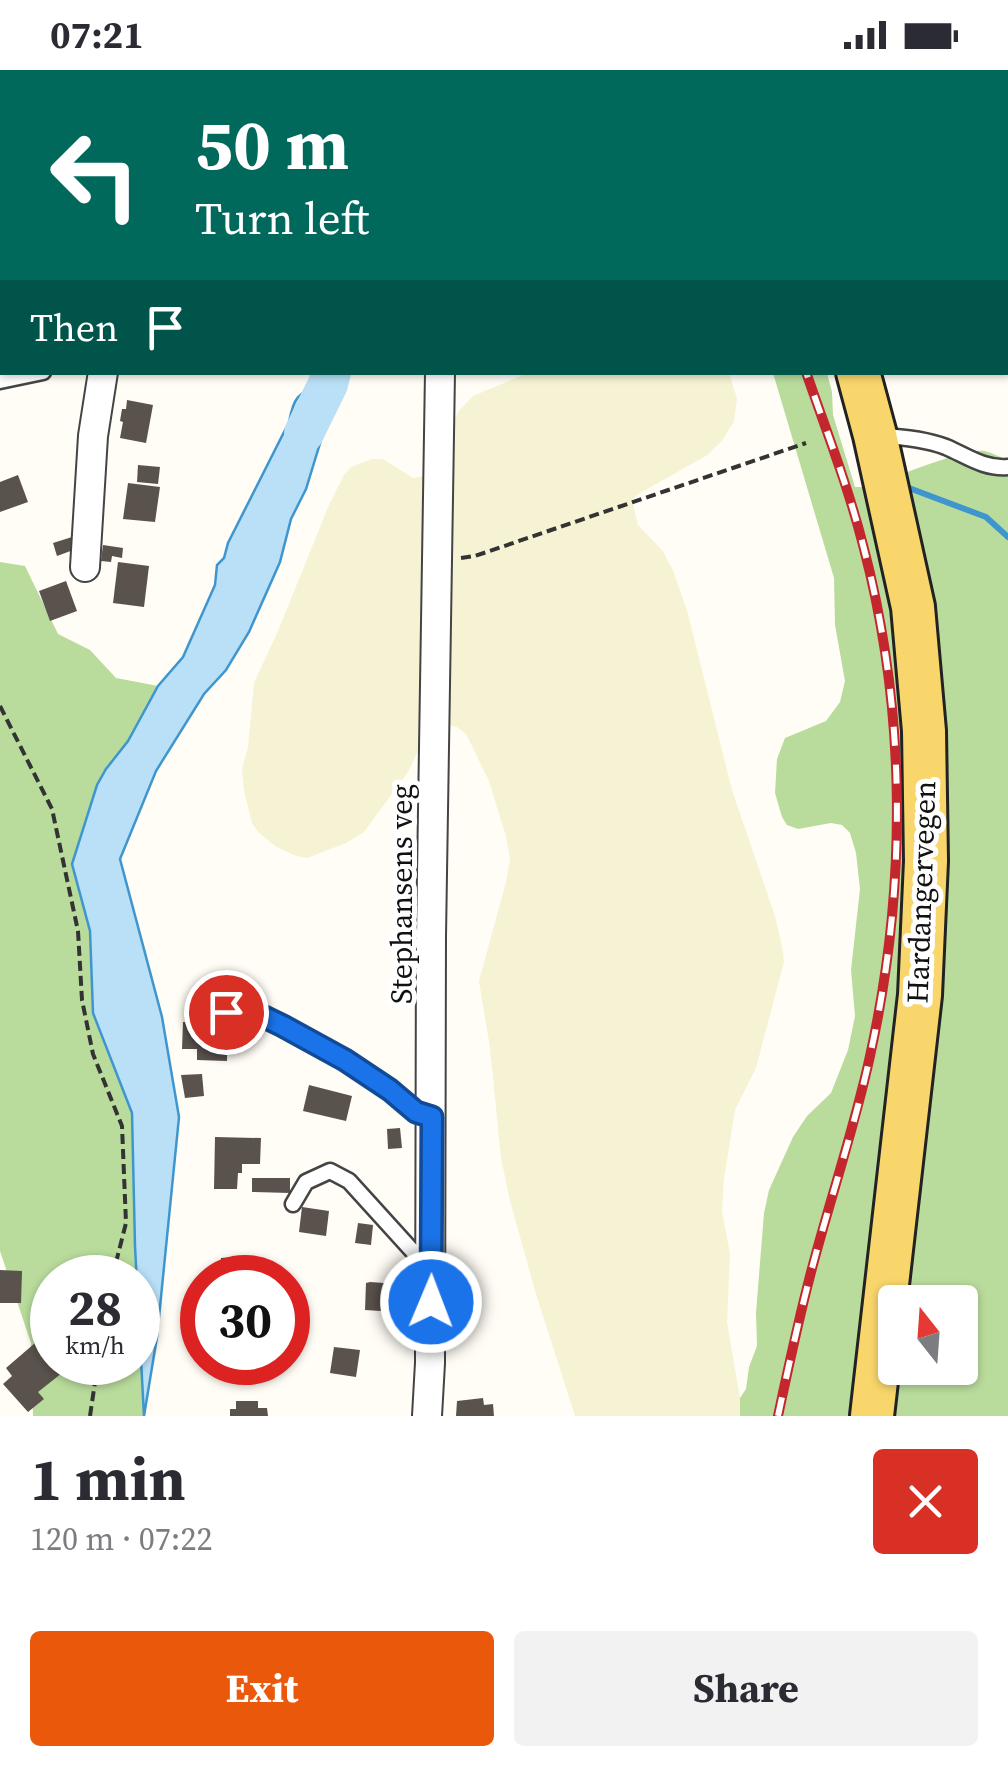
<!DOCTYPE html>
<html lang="en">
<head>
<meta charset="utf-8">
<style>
  :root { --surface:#fff; --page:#f2f2f3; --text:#2b2b33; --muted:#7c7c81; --accent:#ea580c }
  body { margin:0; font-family:"Source Serif 4",serif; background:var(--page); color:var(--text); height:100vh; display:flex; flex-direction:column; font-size:38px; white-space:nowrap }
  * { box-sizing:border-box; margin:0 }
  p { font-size:32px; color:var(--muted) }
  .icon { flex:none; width:55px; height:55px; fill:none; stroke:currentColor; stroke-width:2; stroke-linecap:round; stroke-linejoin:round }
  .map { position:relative; height:1346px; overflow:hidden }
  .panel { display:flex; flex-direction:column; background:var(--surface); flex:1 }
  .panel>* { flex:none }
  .top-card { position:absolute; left:0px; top:0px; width:1010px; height:305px; box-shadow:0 2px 8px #0004; background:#00695c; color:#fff; overflow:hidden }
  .needle { width:65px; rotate:343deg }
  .fabs { position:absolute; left:878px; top:1215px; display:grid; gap:20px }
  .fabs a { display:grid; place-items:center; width:100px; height:100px; border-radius:10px; background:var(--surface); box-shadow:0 2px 8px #0004; font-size:50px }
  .speed { position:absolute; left:30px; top:1185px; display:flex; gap:20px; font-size:50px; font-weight:700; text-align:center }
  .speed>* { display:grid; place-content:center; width:130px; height:130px; border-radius:50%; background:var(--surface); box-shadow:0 2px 8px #0004; line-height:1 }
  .speed small { font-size:25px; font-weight:400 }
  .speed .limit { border:15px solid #d22; background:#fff; color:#111 }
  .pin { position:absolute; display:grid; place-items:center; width:85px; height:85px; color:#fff; margin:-42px; border:5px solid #fff; border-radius:50%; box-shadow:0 2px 10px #0007 }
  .me { position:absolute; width:110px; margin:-55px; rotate:1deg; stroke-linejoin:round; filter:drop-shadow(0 0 8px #0008) }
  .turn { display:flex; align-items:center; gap:35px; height:210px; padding:0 30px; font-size:45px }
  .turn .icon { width:130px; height:130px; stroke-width:2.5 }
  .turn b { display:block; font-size:70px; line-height:85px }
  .then { display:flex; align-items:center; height:95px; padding:0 30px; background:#0003; gap:20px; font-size:38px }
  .round { display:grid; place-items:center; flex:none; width:105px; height:105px; border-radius:10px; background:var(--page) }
  .headline { display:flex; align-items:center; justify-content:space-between; height:170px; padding:0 30px }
  h1 { font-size:60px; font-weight:700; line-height:75px }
  .cta { display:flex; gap:20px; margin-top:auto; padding:20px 30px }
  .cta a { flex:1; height:115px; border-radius:10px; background:var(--accent); color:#fff; font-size:40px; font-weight:700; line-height:115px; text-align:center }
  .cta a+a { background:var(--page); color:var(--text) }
  .status { display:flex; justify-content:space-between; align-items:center; height:70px; padding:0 50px; background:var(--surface); direction:ltr }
  .status svg { height:28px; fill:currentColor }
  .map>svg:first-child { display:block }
  .farmland { fill:#f6f3d4 }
  .forest { fill:#b9dc9c; fill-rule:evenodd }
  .water { fill:#b9e0f7; stroke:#3f96cf; stroke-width:2.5 }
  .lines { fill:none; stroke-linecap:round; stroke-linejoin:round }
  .stream { stroke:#3f96cf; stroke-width:6 }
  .river { stroke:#b9e0f7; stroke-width:40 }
  .building { fill:#5a524d }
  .lane-casing { stroke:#444; stroke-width:19 }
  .street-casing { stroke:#444; stroke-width:32 }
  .primary-casing { stroke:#222; stroke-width:48 }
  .path { stroke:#333; stroke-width:4; stroke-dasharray:10 5; stroke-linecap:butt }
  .lane { stroke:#fff; stroke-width:14 }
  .street { stroke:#fff; stroke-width:28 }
  .primary { stroke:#f9d66b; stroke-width:42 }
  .rail-casing { stroke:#c4262e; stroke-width:10 }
  .rail { stroke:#fff; stroke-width:6; stroke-dasharray:19; stroke-linecap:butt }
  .route-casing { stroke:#114b97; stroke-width:25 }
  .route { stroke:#1a73e8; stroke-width:18 }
  .labels { text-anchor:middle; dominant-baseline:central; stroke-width:10; stroke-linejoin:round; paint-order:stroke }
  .street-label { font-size:30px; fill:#111; stroke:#fff }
</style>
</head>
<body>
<div class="status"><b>07:21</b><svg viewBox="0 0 49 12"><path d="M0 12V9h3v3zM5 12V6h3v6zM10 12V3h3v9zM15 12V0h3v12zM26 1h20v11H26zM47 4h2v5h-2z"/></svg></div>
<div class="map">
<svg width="1008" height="1346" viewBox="0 0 1008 1346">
  <rect width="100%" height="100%" fill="#fffdf5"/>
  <path class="farmland" d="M528 303H729L737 329 734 351 722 371 706 386 640 423 632 430 638 455 662 480 673 500 688 544 732 720 775 846 783 881 784 892 756 998 735 1040 724 1109 722 1141 730 1184 727 1252 740 1328V1346H575L536 1224 510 1131 501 1088 490 978 479 911 506 812 510 789 506 767 489 711 466 664 457 657 447 655 427 662 408 702 364 762 346 773 307 788 296 786 275 776 258 762 252 753 244 721 242 699 248 677 254 613 278 561 329 435 344 405 351 397 372 389H383L413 408 437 404 447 395 453 353 458 342 473 326Z"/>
  <g class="forest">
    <path d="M773 303H827L832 322 833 345 855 417H867C891 409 964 378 985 381 993 383 1001 388 1008 390V1346H740V1328L746 1319 749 1297 757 1276 756 1243 764 1143 769 1120 793 1067 807 1046 831 1023 848 980 855 946 851 900 860 819 856 783 850 763 842 755 831 753 798 759 787 755 782 747 775 723 777 689 785 668 826 651 840 632 845 611 835 555 834 508ZM895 1232H960V1298H895Z"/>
    <path d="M0 492 25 496 58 564 90 580 116 608 158 616 128 671 106 699 72 794 90 861 93 943 132 1043 137 1207 52 1208V1292H138V1222L144 1346H33L31 1273 0 1181Z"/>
  </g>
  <path class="water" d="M321 314 334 317 335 338 325 357 306 419 291 449 280 492 249 562 226 600 204 624 156 701 120 789 162 947 179 1047 157 1267 144 1346 135 1176 132 1043 93 943 90 861 72 794 97 715 106 699 128 671 158 616 183 587 215 515 217 495 224 488 228 473 289 352C294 326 297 325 321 314Z"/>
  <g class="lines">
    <path class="stream" d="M909 418 986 447 1008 467"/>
    <g class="river">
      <path d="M337 0V2"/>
      <path d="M304 363 328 314 331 302"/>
    </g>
  </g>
  <g class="building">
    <path d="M127 330 153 335 146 373 120 368 123 352 120 351 122 339H126Z"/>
    <path d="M138 395 160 397 158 414 137 412Z"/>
    <path d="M18 405 28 432 0 442V412Z"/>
    <path d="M128 413 160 417 155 452 123 449Z"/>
    <path d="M72 467 76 479 57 486 53 473Z"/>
    <path d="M103 475 123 478 122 488 112 486 111 492 101 491Z"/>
    <path d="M118 492 149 496 144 537 113 533Z"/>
    <path d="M66 511 77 541 50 551 39 521Z"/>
    <path d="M201 949H216V953H213V964L227 965V991L197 990V979H182L183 952H201Z"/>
    <path d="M202 1004 204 1026 185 1028 181 1005Z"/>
    <path d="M309 1015 352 1026 346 1051 303 1041Z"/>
    <path d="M400 1058 402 1078 388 1079 387 1059Z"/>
    <path d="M215 1067 261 1068 260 1094H242V1103H238L237 1119H214Z"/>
    <path d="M252 1108H290V1123L252 1122Z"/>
    <path d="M302 1137 329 1141 326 1166 299 1162Z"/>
    <path d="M358 1153 373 1155 371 1175 355 1173Z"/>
    <path d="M245 1186 246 1198 274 1195 275 1208H206L205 1199 221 1197V1188Z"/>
    <path d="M0 1200 22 1201 21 1233H0Z"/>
    <path d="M370 1212 398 1214 396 1242 365 1240 366 1213Z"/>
    <path d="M35 1273 62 1303 38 1322 44 1329 28 1342 3 1314 12 1306 6 1298Z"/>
    <path d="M334 1277 360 1280 356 1307 330 1303Z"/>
    <path d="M483 1328 484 1335 493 1334 494 1346H456L457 1331Z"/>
    <path d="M236 1331H258V1338H267L268 1346H230V1339H236Z"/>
  </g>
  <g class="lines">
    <defs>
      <g id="lane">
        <path d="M0 311 43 302"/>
        <path d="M881 366C903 367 925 369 946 377 967 386 984 399 1008 397"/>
        <path d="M202 943 250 940 345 990 391 1020 416 1041 432 1047"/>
        <path d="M293 1134 306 1112 330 1101 349 1111 427 1197"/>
      </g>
      <g id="street">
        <path d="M101 2V0"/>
        <path d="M445 2V0"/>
        <path d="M0 45 2 44"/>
        <path d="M85 497 93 366 103 302"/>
        <path d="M427 1346 430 1293 431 866 440 302"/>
      </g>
      <g id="primary">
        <path d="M773 0 774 2"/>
        <path d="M858 302 875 365 913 537 924 661 926 791 920 925 872 1346"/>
      </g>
    </defs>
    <use href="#lane" class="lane-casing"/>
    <use href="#street" class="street-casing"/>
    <use href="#primary" class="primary-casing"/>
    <g class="path">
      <path d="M461 488 475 486 806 373"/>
      <path d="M0 636 52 739 78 861 82 930 93 984 122 1056 126 1153 112 1208"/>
      <path d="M90 1346 98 1292"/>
    </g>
    <use href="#lane" class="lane"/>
    <use href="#street" class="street"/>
    <use href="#primary" class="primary"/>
    <defs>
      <g id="rail">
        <path d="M694 0 695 2"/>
        <path d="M778 1346C788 1299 798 1252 810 1206 829 1132 854 1060 870 986 907 818 907 642 863 475 848 416 826 360 806 302"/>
      </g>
    </defs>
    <use href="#rail" class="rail-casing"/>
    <use href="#rail" class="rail"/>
  </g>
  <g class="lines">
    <defs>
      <path id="route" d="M226 942 250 940 283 956 345 990 390 1020 416 1042 432 1047 431 1232"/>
    </defs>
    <use href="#route" class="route-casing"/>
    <use href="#route" class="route"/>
  </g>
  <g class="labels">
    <g class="street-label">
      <text transform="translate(921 822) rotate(-88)">Hardangervegen</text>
      <text transform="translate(401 824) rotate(-90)">Stephansens veg</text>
    </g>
  </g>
</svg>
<div class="fabs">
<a><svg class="needle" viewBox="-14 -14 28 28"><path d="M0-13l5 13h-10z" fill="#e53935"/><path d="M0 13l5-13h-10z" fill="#7c7c81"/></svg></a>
</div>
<div class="speed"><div>28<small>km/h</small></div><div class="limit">30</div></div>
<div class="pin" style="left:226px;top:942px;background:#d93025"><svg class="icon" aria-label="arrive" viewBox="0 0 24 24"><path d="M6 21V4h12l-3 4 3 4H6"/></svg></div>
<svg class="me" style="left:431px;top:1232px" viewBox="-20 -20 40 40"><circle r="17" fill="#1a73e8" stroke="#fff" stroke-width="3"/><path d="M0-11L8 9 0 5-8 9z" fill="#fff"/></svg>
<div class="top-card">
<div class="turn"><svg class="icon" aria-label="left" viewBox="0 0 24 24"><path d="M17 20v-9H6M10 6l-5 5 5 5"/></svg><div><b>50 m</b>Turn left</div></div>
<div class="then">Then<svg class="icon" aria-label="arrive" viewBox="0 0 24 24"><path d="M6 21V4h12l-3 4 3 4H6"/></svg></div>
</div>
</div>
<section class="panel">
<div class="headline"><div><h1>1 min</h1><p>120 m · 07:22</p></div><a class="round" style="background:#d93025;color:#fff"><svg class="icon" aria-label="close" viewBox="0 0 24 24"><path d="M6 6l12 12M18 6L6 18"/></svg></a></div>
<div class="cta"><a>Exit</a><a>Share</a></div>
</section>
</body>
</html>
